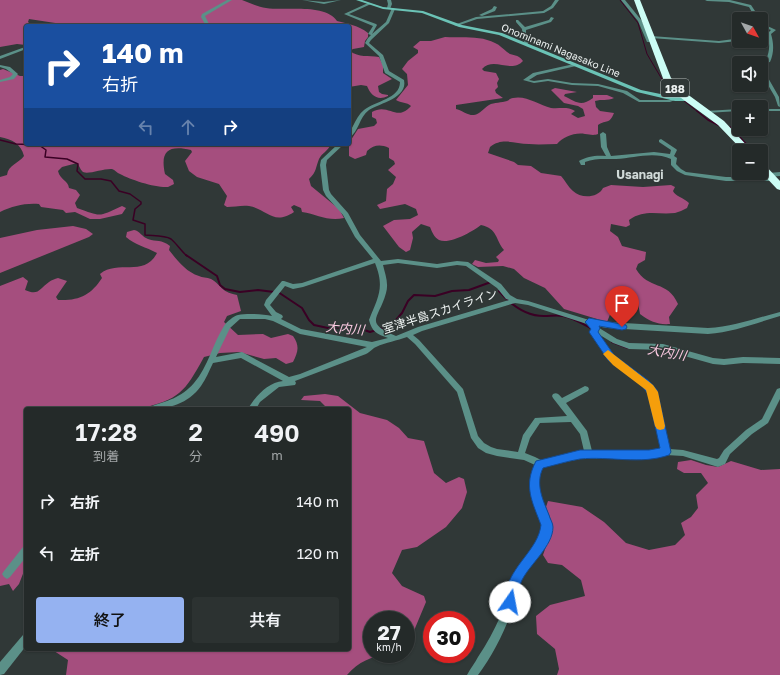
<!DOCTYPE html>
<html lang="ja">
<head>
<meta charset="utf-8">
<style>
  :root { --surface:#242a29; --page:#2c3231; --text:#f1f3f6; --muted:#a3a7a8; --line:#414646; --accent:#95b2f1 }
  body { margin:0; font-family:"Golos Text","Noto Sans JP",sans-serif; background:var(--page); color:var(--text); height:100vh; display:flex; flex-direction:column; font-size:15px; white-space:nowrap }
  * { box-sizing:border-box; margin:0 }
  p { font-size:13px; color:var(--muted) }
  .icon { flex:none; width:22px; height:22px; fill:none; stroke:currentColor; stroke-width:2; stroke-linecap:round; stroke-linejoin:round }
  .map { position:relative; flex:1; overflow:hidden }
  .sheet { position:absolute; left:24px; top:407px; width:327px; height:244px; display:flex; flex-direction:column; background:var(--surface); border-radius:4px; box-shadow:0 1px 3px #0004,0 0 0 1px var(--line) }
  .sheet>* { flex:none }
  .guide { position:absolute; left:24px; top:24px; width:327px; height:122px; border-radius:4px; box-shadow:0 1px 3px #0004,0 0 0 1px var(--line); background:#1a4fa0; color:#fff; overflow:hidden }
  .needle { width:26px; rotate:130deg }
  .controls { position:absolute; left:732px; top:12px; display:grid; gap:8px }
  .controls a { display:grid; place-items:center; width:36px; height:36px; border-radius:4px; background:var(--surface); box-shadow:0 1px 3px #0004,0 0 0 1px var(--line); font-size:20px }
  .speed { position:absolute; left:363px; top:611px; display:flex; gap:8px; font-size:20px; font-weight:700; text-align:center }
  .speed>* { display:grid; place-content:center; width:52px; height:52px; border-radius:50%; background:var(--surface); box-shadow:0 1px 3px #0004,0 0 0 1px var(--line); line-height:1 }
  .speed small { font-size:10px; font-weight:400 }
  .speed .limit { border:6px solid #d22; background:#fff; color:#111 }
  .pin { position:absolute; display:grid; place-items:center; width:34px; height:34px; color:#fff; margin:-41px -17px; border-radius:50% 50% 50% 0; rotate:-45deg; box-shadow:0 0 4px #0007 }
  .pin .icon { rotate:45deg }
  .me { position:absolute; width:44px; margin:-22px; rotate:12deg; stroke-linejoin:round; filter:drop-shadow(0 0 3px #0008) }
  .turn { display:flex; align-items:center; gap:14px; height:84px; padding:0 12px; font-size:18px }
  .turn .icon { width:52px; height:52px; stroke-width:2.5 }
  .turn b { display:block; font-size:28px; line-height:34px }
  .lanes { display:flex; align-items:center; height:38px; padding:0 12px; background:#0003; justify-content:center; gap:20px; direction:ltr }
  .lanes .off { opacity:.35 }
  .eta { display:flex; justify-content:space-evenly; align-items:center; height:68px; text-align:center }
  .eta b { font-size:24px; font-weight:600; line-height:28px }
  .primary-button { display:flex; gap:8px; margin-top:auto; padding:8px 12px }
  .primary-button a { flex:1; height:46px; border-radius:4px; background:var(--accent); color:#111; font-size:16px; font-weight:600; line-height:46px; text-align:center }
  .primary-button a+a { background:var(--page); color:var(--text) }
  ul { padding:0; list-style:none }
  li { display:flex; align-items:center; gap:12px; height:52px; padding:0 12px }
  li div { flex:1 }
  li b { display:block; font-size:15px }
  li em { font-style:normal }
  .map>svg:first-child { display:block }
  .forest { fill:#a54e7e }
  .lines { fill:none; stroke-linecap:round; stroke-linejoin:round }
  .stream-far2 { stroke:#3a0024; stroke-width:1 }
  .stream-far1 { stroke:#3a0024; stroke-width:1.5 }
  .stream { stroke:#3a0024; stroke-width:2 }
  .street { fill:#5b9088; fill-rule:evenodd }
  .secondary { fill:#6bc3b6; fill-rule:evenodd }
  .highway { fill:#ccfdf5; fill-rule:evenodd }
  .route { fill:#1a73e8; stroke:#114b97 }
  .slow { fill:#f59e0b }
  .labels { text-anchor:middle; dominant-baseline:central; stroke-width:3; stroke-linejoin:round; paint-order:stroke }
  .far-street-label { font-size:10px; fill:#edf2f1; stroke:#303837 }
  .shield { fill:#303837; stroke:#b4bab9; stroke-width:1 }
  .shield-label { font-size:11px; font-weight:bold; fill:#edf2f1 }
  .far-quarter-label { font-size:12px; font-weight:bold; fill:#d0dad8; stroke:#303837 }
  .street-label { font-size:12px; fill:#edf2f1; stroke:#303837 }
  .water-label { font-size:13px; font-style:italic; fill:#fccae2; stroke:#303837 }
</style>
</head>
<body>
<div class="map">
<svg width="780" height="675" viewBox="0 0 780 675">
  <rect width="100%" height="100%" fill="#303837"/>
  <g class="forest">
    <path d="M0 0H242C250 3 258 7 266 8 286 11 325 3 337 21 348 24 358 25 368 33V37L365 41 364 47 353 49 350 51C359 58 368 55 379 57L383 65V73L392 79 378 86 379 92 382 94 388 95V96C378 101 371 96 367 86L361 85 349 87V26H75L29 19 28 22 32 26H26V45L17 44 0 47Z"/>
    <path d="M445 37C461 38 480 35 495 43 500 45 503 49 507 52 513 57 517 53 523 61 511 74 494 56 482 69L484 71 496 73 499 79 497 83 498 87 495 90 496 93 503 98 456 105V109C461 110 469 116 474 115 480 114 484 108 489 105 494 102 502 103 507 101 509 100 511 98 513 98 526 95 539 105 551 108 560 109 567 106 575 111L571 114 578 118 585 116 583 109 578 106 564 103 551 90 555 88 577 92 565 94 564 96C576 102 581 107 593 98V95H607L614 98C607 101 602 99 595 101L596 107 600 111 614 113C609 125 607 119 598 125V134C592 136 590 134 585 134 575 132 563 137 557 144 548 144 539 145 529 144 514 144 503 137 490 147L488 153 514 162 518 165 531 166 541 173 561 176C565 180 568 187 573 191 581 199 598 198 603 188L611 185 643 187 671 185 675 187 673 191C675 196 684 198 689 203L687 208C683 210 679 212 675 213 657 215 645 209 629 220L630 225 626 227 611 224 610 231 618 237 622 246 646 252 645 260 638 264 636 269C648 290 668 280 678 304L669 317 670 324C658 325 649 321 640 314L637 297 621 293 608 301 611 312 607 322 564 309 545 288 524 278 514 269 503 266 478 267 472 264 475 260 486 263 498 262 499 260 496 257 504 250C495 239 498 229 481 225 473 231 450 245 439 240 434 237 432 232 430 227L421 224 412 232 413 238 410 250 406 252 399 247 383 226 394 220 410 219 418 215 416 209 405 204 380 209 377 205 386 201 387 189 393 184 396 177 388 170 395 164 394 161 389 158V148C380 144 374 145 367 151L366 155 355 159 349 156V143L358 129 374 126 377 123 376 119 372 117V112C385 104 394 116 403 112 406 111 409 108 411 106 407 102 401 103 396 100L408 85 407 74 402 69 408 61 418 53V50L413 47 420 41H431Z"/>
    <path d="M3 69 20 76H26V144H331C328 151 322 153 319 159 315 169 317 171 309 179L311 186 339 209 344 218C328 222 317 214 302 212L301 208 294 205 291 207 294 212C273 226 267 209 249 206 242 205 234 207 227 207L224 205 227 196 219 184 197 177 189 171 185 161 192 152 191 150C168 145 160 151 165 174L173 180 174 184 168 187C156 188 131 180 120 174 117 173 115 170 112 169 104 168 85 176 82 171 80 169 79 165 77 163L62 167 58 171C60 180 68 180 69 188L76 190 80 195 75 203 77 208C102 217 98 217 122 206L126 208 122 214 100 219H90L75 212 66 213 63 210 41 207 39 204C24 203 13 206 0 212V177L7 175C8 165 19 163 24 156 21 144 12 139 0 137V70Z"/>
    <path d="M73 226 86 229 93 234 89 237 0 273V238L37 230Z"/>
    <path d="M134 230C140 231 142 237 148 239 157 242 161 239 170 246L169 250C177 260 186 272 199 276 202 278 207 277 211 279 223 286 219 291 237 295L241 311 227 316 224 322 238 335 263 334 271 338 288 334 293 336C300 346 298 352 293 362L286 364 276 358 264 359 239 352 220 353 204 357C184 393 180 399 139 409H26V566L19 584 13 591 9 584 0 586V286L23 277 28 281 25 290C39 296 39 289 49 282 51 280 55 279 58 278L67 281 56 297 58 300C79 301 91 295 102 278L100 274C118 259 144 278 157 253 146 247 135 245 126 237L127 232Z"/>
    <path d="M325 394 338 396 360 413 387 420 399 428 408 438 424 441 434 473 446 483 459 477 464 479 467 492 462 508 446 527 417 547 402 550 392 573 402 586 424 596 426 602 413 633 406 641V620H372V654H388C371 657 359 661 347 675H66L68 660 51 649H349V409H325L326 407 320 401 301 400 304 396Z"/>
    <path d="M691 460 706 465 718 467 731 461 761 470 780 469V675H557L559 669 555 649 537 634 536 616 550 605 585 596 581 580 562 565 548 563 543 555 550 535 551 520 546 507 548 501 582 507 604 522 626 543 649 550 675 545 685 535 681 523 691 517 698 508 696 495 708 483 701 473H684L677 469 678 462Z"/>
  </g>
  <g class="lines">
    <g class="stream-far2">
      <path d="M620 0 638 23 647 54 663 81 680 98"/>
      <path d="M683 100 698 112"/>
    </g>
    <g class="stream-far1">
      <path d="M697 111 708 120 720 126"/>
      <path d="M730 127 753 151"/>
      <path d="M0 140 16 144 39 145 46 150 45 157 67 159 78 164 77 171 85 179H101L111 181 119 191 130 194 141 202V204L135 209 133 220 145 224V235C153 236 164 235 171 239 177 244 181 251 187 256"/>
      <path d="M761 160 767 167"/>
    </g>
    <g class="stream">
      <path d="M186 255 217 276 220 285 225 289 240 292 258 290 274 292"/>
      <path d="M499 291C511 305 525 316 544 316 551 316 557 315 563 316 574 318 583 324 592 329"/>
      <path d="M278 292 302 308 309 320 314 325 328 328 356 327 370 332 383 328 396 320 402 313 408 301 414 295 435 296 452 291 469 290 491 282"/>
      <path d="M612 342 628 348"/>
    </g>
    <g class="street">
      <path d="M227 0H232L205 16 210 26H206L201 17 202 14Z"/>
      <path d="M302 0 324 2 341 0 324 4Z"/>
      <path d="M387 0H391L392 4 390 9 387 8 388 4Z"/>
      <path d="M555 0H559L553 8 544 13 477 19 457 26 454 25 476 17 543 11 551 6Z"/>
      <path d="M621 0H625L642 21 650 40H654V42H647L638 21Z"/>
      <path d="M705 0H730L751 5 757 14 758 19H754L753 14 749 7 729 2 707 1Z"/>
      <path d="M368 3 371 4 349 14 376 24 377 25 372 34 386 22 392 8 395 9 389 23 371 40 369 43 383 55 389 71 404 80C408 98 380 103 369 110 359 117 359 132 349 138 349 133 351 130 353 126 356 120 359 114 364 110 375 101 400 99 400 82L385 73 379 56 365 43 368 38 371 35 368 34 373 26 344 14Z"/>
      <path d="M494 6 497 7 495 11 482 16 479 15 492 9Z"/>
      <path d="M551 17 554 18 551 22 526 30V36L529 42 527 45H525C524 40 522 35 522 29L516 22V20H518L525 27 549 20Z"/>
      <path d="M761 23 776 30 771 34C774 44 774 53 770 62L761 64 756 63 766 60C770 51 770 43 767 34L771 30 761 26Z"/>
      <path d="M739 30V32L736 33 737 41 719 43 651 38 649 37 651 36 719 41 734 39 732 32Z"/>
      <path d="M25 47H26V49L0 59V56Z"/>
      <path d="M574 64 576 65V66L537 75 529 80 534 81 548 79 572 83 598 84 627 91 640 100H669L675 98 677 99 670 102H639L623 93 598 86 572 85 548 81 534 83 523 80 533 73Z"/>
      <path d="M0 65 10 67 18 74 14 79 0 82V80L10 77 13 74 6 69 0 67Z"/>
      <path d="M761 68 763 69 779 97 780 107 778 106 775 97 761 73Z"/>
      <path d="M739 109V111L706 113 704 112 706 111Z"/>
      <rect x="761" y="109" width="19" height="2"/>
      <path d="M603 132 606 134 607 147 611 156 654 152 670 154 671 150 659 142V140L661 139 676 149 677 150 674 156 677 158 676 164 681 169 686 172 726 177H772L775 179 772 181H726L685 175 677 171 671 165V159C654 151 634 158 616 159 605 159 595 158 585 162V165H581L579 161C587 156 597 155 606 156L601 147 600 134Z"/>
      <path d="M338 144H344L327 160 326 165 329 190 331 194 348 213 360 235 381 261 398 259 437 264 457 261 468 262 501 284 510 295 517 299 528 301 589 320 607 322 708 328C733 327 756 318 780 312V316C756 323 733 332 708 334L607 328 596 326 617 339 629 343 663 344 713 358 724 359 743 357 780 358V364L743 363 724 365 713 364 663 350 629 349 613 343 600 335 614 356 649 382 656 391 669 449 683 450 717 459 719 458 724 450 746 430 762 419 777 389 780 388V399L768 423 752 434 730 454 725 464 718 467 683 456 666 455 649 457 580 459 543 467C536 483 540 499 547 514 549 519 552 523 551 529 549 548 532 560 523 575 517 584 517 597 513 607 505 631 493 655 478 675H467C470 669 475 663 478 657 487 644 494 630 500 617 506 603 507 586 514 573 521 559 538 549 542 533 543 525 540 520 538 513 531 497 528 482 535 465L524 460 497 456 486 453 478 448 471 438 457 392 415 344 407 337C397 341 386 342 376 347 373 348 370 352 366 354L295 381 296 383 295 385 279 387 260 402 256 409H248C255 397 268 382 283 381L241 358 213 363C209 371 206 379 201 386 188 404 169 409 148 409L149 407C167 401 181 398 194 383 208 367 213 343 224 326 226 322 234 316 238 315 247 313 263 314 272 316L264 305 266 300 282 281H284L293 284 302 283 373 259 355 237 343 215 326 196 323 190 320 165 321 160ZM375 263C385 288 378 297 369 320 372 332 377 334 388 338L372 342 301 329 281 319 283 317 282 315 276 312 270 305 285 286 293 289 303 287ZM398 263 437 268 457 265 466 266 497 288 506 299 509 300 418 327 396 336C363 322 379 319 386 293 389 283 385 274 383 265ZM515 303 528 305 587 324 591 329V332L608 360 643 386 649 394 661 449 649 451H592L587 431 566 403 588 391 589 389 588 387 585 386 562 398C559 395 558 392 553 394L552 396 553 398 567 416 535 418 523 435 518 452 497 449 491 447 484 443 478 436 463 389 419 340 413 335 422 331ZM240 319H265L273 321 300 334 367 347 300 374 289 377 242 352 216 357 230 328ZM571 422 580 434 584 451 541 460 535 457 525 453 530 438 540 423Z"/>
      <path d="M780 172V176L769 177 766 175 769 173Z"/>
      <path d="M26 546V557L10 577 7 579 4 577 2 574 4 571 23 547Z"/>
      <path d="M26 633V646L4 674 0 675V662L23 635Z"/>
    </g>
    <path class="secondary" d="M356 0H362L383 7 423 11 462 25 502 33 641 90 675 97H688L691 99 688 101H675L637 92 499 35 459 27 422 13 383 9Z"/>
    <g class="highway">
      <path d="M634 0H640L671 78 683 91 724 121 752 151H743L718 125 677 95 664 81Z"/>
      <path d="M761 163 764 164 780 181V190L777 189 761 172Z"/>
    </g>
  </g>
  <path class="route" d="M589 318 626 325 627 327 626 329 622 330 599 326 600 328 598 332 614 355 649 381 657 390 671 452 669 455C641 465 609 456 580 459 568 461 555 465 543 468 535 484 543 500 549 515 550 519 553 523 553 527 553 546 530 564 522 580 518 588 518 598 515 607L510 609 506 607C504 602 505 597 506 592 511 565 538 550 541 525 532 501 523 486 536 461L580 450H649L660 448 648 394 642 386 608 360 589 332 591 329 585 322Z"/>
  <path class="slow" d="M608 350 653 385 658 392 665 426 664 429 660 430 657 429 655 426 646 390 613 365 603 354Z"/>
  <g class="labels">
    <g class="far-street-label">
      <text transform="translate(561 50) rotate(22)">Onominami Nagasako Line</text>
    </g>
    <rect class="shield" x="661" y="79" width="28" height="18" rx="3"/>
    <g class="shield-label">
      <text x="675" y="88">188</text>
    </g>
    <g class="far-quarter-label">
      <text x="640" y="174">Usanagi</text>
    </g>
    <g class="street-label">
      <text transform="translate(440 311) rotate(-18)">室津半島スカイライン</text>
    </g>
    <g class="water-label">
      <text transform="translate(345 328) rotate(5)">大内川</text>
      <text transform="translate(667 352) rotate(10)">大内川</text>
    </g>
  </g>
</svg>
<div class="controls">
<a><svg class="needle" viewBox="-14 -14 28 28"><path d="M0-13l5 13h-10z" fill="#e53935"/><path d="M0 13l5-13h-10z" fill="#a3a7a8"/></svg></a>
<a><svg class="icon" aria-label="sound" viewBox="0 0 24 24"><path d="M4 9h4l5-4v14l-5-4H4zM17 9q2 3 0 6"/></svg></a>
<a>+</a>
<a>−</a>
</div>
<div class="speed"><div>27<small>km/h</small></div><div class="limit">30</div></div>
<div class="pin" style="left:622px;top:327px;background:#d93025"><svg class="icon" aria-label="arrive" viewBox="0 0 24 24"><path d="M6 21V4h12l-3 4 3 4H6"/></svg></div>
<svg class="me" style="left:510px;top:602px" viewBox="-20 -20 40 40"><circle r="19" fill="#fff"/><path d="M0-13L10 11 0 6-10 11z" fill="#1a73e8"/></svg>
<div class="guide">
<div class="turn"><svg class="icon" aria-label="right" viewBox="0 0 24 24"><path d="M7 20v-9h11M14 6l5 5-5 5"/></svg><div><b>140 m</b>右折</div></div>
<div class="lanes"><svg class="icon off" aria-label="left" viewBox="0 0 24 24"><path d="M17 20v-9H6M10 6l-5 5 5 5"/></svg><svg class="icon off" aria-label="ahead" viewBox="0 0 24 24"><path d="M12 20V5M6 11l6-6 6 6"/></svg><svg class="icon" aria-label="right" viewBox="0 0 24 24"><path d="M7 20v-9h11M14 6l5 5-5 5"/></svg></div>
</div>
<section class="sheet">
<div class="eta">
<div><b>17:28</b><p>到着</p></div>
<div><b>2</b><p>分</p></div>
<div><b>490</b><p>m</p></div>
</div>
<ul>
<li><svg class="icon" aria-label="right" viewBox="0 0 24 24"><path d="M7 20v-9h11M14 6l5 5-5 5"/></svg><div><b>右折</b></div><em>140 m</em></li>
<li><svg class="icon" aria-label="left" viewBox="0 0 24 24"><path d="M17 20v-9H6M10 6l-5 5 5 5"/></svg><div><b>左折</b></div><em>120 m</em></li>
</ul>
<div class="primary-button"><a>終了</a><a>共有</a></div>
</section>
</div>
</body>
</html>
